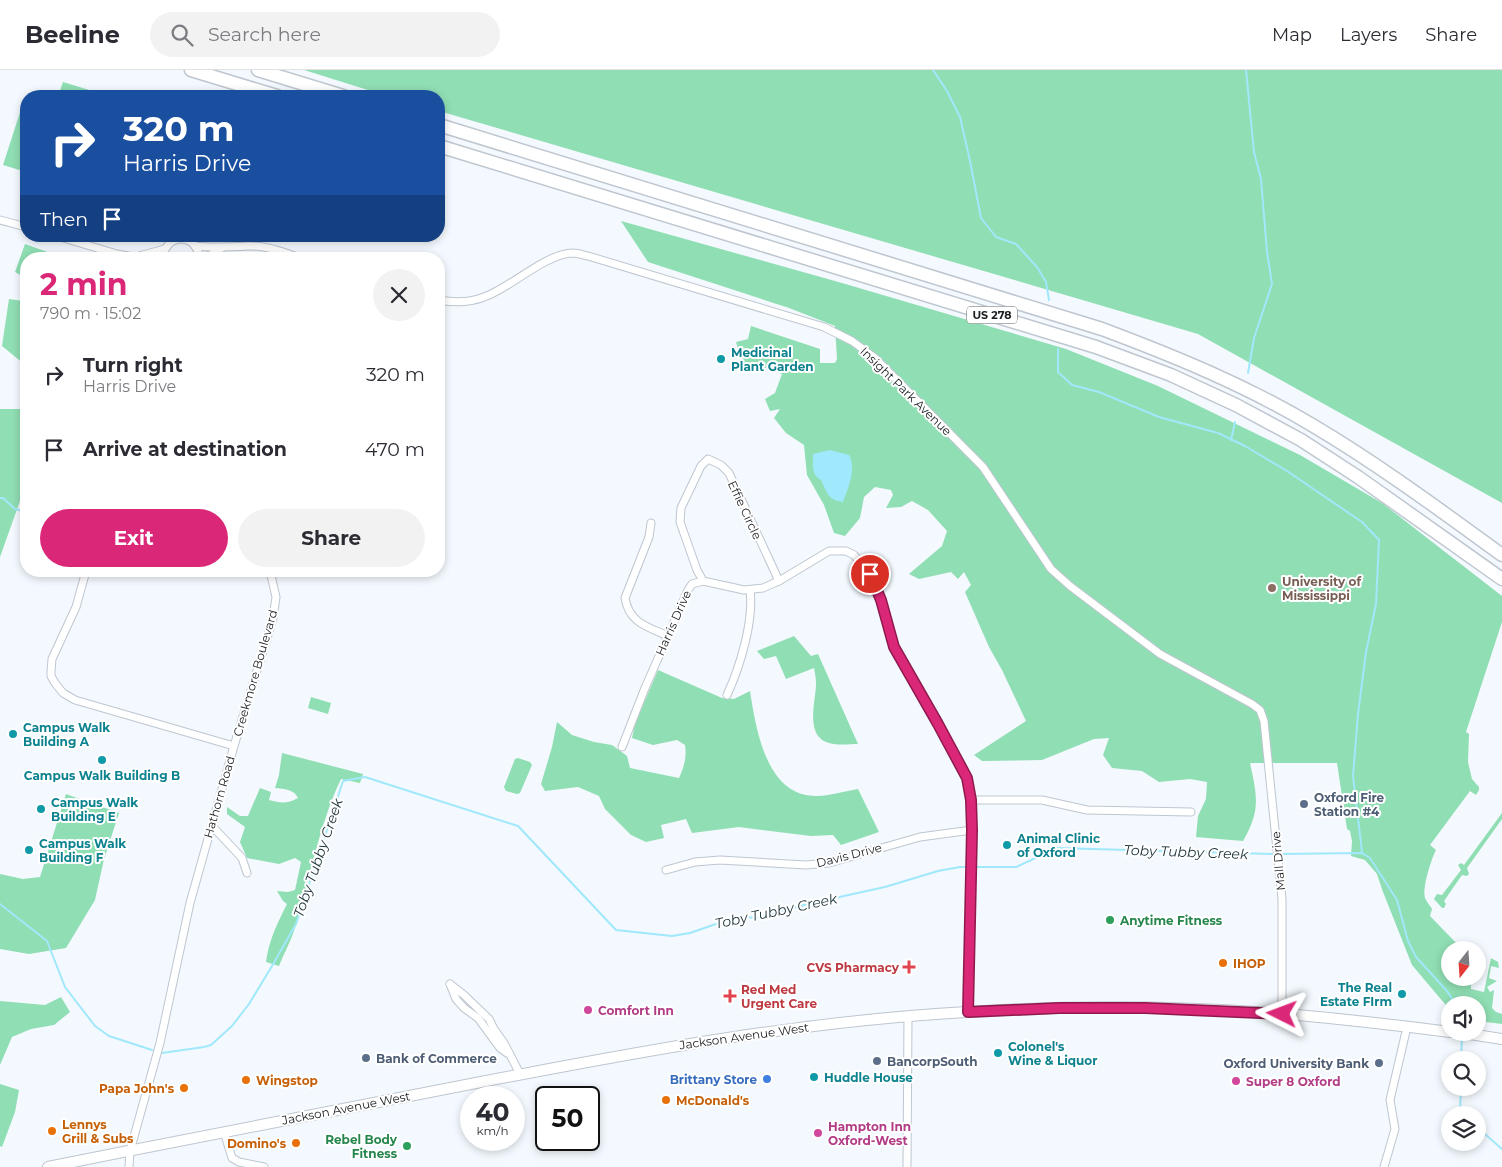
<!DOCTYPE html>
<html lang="en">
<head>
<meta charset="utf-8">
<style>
  :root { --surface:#fff; --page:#f2f2f3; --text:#2b2b33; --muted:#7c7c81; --line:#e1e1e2; --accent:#db2777 }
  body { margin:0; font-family:Montserrat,sans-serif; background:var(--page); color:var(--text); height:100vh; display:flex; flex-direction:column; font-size:19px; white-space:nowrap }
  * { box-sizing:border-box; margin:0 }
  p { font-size:16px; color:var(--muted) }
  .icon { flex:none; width:28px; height:28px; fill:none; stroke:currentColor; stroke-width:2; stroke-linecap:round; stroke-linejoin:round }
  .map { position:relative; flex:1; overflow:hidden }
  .panel { position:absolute; left:20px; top:182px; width:425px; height:325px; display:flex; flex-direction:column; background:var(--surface); border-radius:20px; box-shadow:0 2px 8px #0003 }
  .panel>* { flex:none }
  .top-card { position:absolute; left:20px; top:20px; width:425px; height:152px; border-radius:20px; box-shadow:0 2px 8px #0003; background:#1a4fa0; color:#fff; overflow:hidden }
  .needle { width:32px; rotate:197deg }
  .buttons { position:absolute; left:1441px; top:871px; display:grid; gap:10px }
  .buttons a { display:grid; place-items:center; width:45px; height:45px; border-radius:50%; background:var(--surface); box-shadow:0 2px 8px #0003; font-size:25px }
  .speed { position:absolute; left:460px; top:1016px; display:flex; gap:10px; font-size:25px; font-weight:700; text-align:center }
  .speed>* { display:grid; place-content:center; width:65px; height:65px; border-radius:50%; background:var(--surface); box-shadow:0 2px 8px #0003; line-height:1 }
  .speed small { font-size:12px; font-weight:400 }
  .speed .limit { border:2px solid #111; border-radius:8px; background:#fff; color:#111 }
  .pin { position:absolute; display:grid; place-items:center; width:42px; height:42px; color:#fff; margin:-21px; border:2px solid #fff; border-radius:50%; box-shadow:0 1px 5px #0007 }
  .me { position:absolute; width:55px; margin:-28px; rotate:273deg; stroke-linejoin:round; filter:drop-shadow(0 0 4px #0008) }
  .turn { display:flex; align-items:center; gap:18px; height:105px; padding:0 20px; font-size:22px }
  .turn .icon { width:65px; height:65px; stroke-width:2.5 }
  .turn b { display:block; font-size:35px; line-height:42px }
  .then { display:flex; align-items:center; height:48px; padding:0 20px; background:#0003; gap:10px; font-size:19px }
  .round { display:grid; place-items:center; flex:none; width:52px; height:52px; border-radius:26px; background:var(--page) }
  .overview { display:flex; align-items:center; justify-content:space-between; height:85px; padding:0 20px }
  h1 { font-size:30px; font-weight:700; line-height:38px; color:var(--accent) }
  .primary-button { display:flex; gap:10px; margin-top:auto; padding:10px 20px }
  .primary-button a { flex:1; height:58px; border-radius:30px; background:var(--accent); color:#fff; font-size:20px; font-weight:700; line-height:58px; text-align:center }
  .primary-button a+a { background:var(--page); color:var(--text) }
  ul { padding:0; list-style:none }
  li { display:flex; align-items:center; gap:15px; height:75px; padding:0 20px }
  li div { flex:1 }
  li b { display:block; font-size:19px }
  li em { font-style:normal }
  header { display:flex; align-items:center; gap:30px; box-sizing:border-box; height:70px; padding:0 25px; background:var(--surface); border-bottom:1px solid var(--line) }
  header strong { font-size:24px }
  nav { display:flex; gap:28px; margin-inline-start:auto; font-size:18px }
  .search { width:350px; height:45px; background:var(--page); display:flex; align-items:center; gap:12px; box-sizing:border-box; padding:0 18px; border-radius:28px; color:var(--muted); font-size:19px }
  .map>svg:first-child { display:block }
  .green { fill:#90deb3 }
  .water { fill:#a0e8fb }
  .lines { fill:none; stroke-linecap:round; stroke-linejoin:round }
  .stream { stroke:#a0e8fb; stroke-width:2 }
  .minor-casing { stroke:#bec6cf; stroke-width:9 }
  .secondary-casing { stroke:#bec6cf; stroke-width:12 }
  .motorway-casing { stroke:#bec6cf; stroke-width:15 }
  .minor { stroke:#fff; stroke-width:7 }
  .secondary { stroke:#fff; stroke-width:10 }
  .motorway { stroke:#fff; stroke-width:12 }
  .route-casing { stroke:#8e194d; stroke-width:12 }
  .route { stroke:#db2777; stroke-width:9 }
  .culture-dot { fill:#0f9aa8; stroke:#fff; stroke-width:2 }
  .education-dot { fill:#8d6e63; stroke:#fff; stroke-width:2 }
  .service-dot { fill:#5c6f8a; stroke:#fff; stroke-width:2 }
  .leisure-dot { fill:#2e9e5b; stroke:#fff; stroke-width:2 }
  .food-dot { fill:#e8710a; stroke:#fff; stroke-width:2 }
  .health-dot { fill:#e0444e; stroke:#fff; stroke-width:2 }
  .hotel-dot { fill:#d1479c; stroke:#fff; stroke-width:2 }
  .shop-dot { fill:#3f7fe0; stroke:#fff; stroke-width:2 }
  .labels { text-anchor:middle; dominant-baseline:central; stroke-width:4; stroke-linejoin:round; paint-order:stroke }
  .shield { fill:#fff; stroke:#5f6163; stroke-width:1 }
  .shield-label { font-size:11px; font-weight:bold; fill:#1a1d20 }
  .culture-label { font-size:12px; font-weight:bold; fill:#0d838f; stroke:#fff; text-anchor:start }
  .street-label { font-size:12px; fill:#1a1d20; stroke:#fff }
  .education-label { font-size:12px; font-weight:bold; fill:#785e54; stroke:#fff; text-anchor:start }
  .service-label { font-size:12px; font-weight:bold; fill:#4e5e75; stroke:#fff; text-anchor:start }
  .leisure-label { font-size:12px; font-weight:bold; fill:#27864d; stroke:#fff; text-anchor:start }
  .food-label { font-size:12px; font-weight:bold; fill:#c56008; stroke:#fff; text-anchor:start }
  .health-label { font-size:12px; font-weight:bold; fill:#be3a42; stroke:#fff; text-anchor:end }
  .hotel-label { font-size:12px; font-weight:bold; fill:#b23c85; stroke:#fff; text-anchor:start }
  .shop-label { font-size:12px; font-weight:bold; fill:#366cbe; stroke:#fff; text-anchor:end }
  .water-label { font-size:14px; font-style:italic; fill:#1b3238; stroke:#fff }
</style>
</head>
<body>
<header>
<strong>Beeline</strong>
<div class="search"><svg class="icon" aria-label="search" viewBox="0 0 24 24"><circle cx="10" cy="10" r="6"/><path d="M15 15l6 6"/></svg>Search here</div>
<nav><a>Map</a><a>Layers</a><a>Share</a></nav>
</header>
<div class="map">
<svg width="1502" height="1097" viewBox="0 0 1502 1097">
  <rect width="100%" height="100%" fill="#f3f9fe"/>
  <g class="green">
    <path d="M304 0H1502V433L1198 264 439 41V26H387Z"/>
    <path d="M63 12 109 26H58Z"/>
    <path d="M24 30 26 31V102L3 95Z"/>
    <path d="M621 151 842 213 1066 279 1158 316 1300 385 1382 433 1502 526V552L1466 662 1469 664 1468 692 1472 709 1479 717V720L1476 725 1470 721 1430 775 1436 780C1431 790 1422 818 1425 828 1427 832 1430 836 1432 839L1430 846 1463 880H1450V908H1471V919L1484 922 1491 888 1498 892 1499 898 1491 896 1489 908 1497 911 1487 917 1490 922 1494 920 1492 938 1496 942 1502 944V954L1478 951V935H1450V940L1412 895 1383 822 1377 804 1365 790 1351 786 1352 771 1350 761 1347 759 1337 693H1250C1257 726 1261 740 1243 771L1196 767 1198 746 1206 729 1207 712 1190 709 1159 712 1142 701 1112 698 1103 685 1109 668 1094 669 1042 690 982 691 974 685 1026 651 1002 600 989 577 965 522 971 515 964 502 958 509 951 502 919 509 909 504 942 476 947 461 928 440 912 431 901 437 886 438 893 425 891 420 875 417 864 427 860 448 845 466 834 463 824 435 807 405 804 375 786 363 774 348 780 339 770 341 765 329 775 323 782 304 757 295 756 300 745 298 743 295 736 272 748 269 751 256 820 279V293H835L837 289 835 256 789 238 648 192Z"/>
    <path d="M25 174 67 189H26V208L15 202Z"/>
    <path d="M26 222V297L24 294 2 276 9 229 23 231Z"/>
    <path d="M0 339H26V414L0 487Z"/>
    <path d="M794 566 811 586 818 584 858 674C848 674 836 676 826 672 805 663 816 630 816 614 816 609 815 603 814 598L786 609 776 586 764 589 757 581Z"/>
    <path d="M658 600 722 628 734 629 750 621C756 659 766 726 816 726 830 726 845 721 858 719L879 762 841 775 833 765 811 766 739 757 692 763 686 749 661 755 664 768 646 772 631 765 605 739 599 726 578 717 545 721 541 714 552 677 557 652 572 665 594 672 612 675 627 686 630 698 679 708C684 697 687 687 685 675L677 670 653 675 632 668 635 654Z"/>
    <path d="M311 627 331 633 328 644 308 638Z"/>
    <path d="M282 683 363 704 360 713 341 709C318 757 310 811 294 861 290 873 283 885 279 896L266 892C269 870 277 854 287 834L283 831 277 821 288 822 295 820 301 792 295 788 279 794 247 788 240 772 245 757 227 744V737L240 746H248L260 718 271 722 269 730C281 733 287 734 298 728 294 719 284 719 275 718L279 705Z"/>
    <path d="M518 688 530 692 532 695 520 723 517 724 506 721 504 717 515 689Z"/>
    <path d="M66 724 119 743 104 789 95 830 66 878 29 884 0 879V804L23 809 40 807Z"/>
    <path d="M1502 743V749L1467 798 1469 804 1467 806 1462 805 1444 831 1446 834 1444 838H1442L1434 829 1437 824 1442 825 1461 800 1458 795 1461 793 1464 795Z"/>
    <path d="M61 927 70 942 54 955 31 959 12 967 0 995V931L45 935Z"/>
    <path d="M0 1014 19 1020 15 1042 2 1077 0 1076Z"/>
  </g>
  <path class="water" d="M830 380 849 385C857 398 848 419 843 432 827 430 827 422 821 410 811 405 813 394 813 384Z"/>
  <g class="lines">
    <g class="stream">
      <path d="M933 0 947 21 960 47 970 91 981 148 996 167 1016 174 1037 197 1046 212 1049 230"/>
      <path d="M1246 0 1254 82 1261 109 1267 182 1272 214 1254 268 1248 303"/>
      <path d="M1058 279V302L1072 315 1099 322 1159 347 1218 363 1245 376 1287 401 1362 452 1379 470 1376 534 1366 582 1358 644 1353 706 1362 782"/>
      <path d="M1231 370 1235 352"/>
      <path d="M0 428H3L15 439 26 442"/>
      <path d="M1279 784 1362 783 1370 788 1397 830 1408 871 1416 887 1447 921 1456 935"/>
      <path d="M974 797H1016L1057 778 1274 784"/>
      <path d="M0 834 47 871 65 917 95 956 109 966 152 980"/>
      <path d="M162 983 204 977 211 975 232 956 249 934 272 896 296 854 343 711 365 707 518 756 616 860 672 866 690 863 739 846 755 848 812 833 885 817 938 801 960 797H969"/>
      <path d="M1461 990 1462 967"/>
      <path d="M1461 1018 1460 1042 1463 1045"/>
      <path d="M1478 1058 1502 1079"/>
    </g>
    <defs>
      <g id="minor">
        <path d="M0 150 26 157"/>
        <path d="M57 166 117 184 144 189"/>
        <path d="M195 176C214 178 231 177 250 176 268 176 287 183 303 189"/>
        <path d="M139 186 165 179"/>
        <path d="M163 189C164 162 199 163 199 189"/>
        <path d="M203 189 222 178"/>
        <path d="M439 230C455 233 469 233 484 227 511 218 544 184 573 183 578 183 583 185 588 186L824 257 852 271 875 288 983 397 1051 499 1070 516 1160 584 1252 634 1260 640 1264 651 1282 829V944"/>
        <path d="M651 453 649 467 625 528C629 553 648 557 668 566"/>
        <path d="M86 501 76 537 52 589 51 602V606L55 613 63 623 75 630 234 676"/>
        <path d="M703 511 697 500 680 452 681 438 701 396 708 389 721 395 729 403 779 511"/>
        <path d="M727 625C740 597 754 551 750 520"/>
        <path d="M622 677 645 618 688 520 692 514 703 511 744 520 763 518 779 511 829 481H846L854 485 873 507 881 530 894 577 938 654 967 708 971 730 972 760 968 941"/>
        <path d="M971 730H1042L1087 740 1191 742"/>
        <path d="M212 756 242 788 247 803"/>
        <path d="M666 800 695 792 720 790 806 795 829 793 920 767 972 760"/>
        <path d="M450 914 464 925 489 949 494 959 504 973 520 1004"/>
        <path d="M450 914 456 929 464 938 478 948 500 978 507 983"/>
        <path d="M224 1062 232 1088 239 1092 264 1097"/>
        <path d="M129 1097 130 1081 160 973 190 833 234 676 273 548 276 527 270 501"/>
        <path d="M907 1097 908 946"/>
        <path d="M1384 1097 1395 1059 1390 1030 1407 957"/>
      </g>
      <g id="secondary">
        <path d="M1457 962 1502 969"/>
        <path d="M48 1097C192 1068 336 1040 481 1012 642 981 803 951 967 942 1073 935 1181 936 1287 944 1342 949 1396 955 1450 962"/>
      </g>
      <g id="motorway">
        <path d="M191 0 277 26"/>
        <path d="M258 0 343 26"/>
        <path d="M439 55 1102 259C1174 286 1245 315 1312 355 1378 394 1440 440 1502 485"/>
        <path d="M439 76 1096 277 1171 305 1236 335 1301 370 1358 407 1502 509"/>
      </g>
    </defs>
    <use href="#minor" class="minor-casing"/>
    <use href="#secondary" class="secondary-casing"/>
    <use href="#motorway" class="motorway-casing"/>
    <use href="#minor" class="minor"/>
    <use href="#secondary" class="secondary"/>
    <use href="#motorway" class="motorway"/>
  </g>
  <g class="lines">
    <defs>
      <path id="route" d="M870 504 881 530 894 577 938 654 967 708 971 730 972 760 968 942 1059 938H1145L1282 944"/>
    </defs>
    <use href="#route" class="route-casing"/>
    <use href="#route" class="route"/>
  </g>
  <g class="culture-dot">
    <circle cx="721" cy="289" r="5"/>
    <circle cx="13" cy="664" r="5"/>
    <circle cx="102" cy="690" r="5"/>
    <circle cx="41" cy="739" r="5"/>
    <circle cx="1007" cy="775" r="5"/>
    <circle cx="29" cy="780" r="5"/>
    <circle cx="1402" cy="924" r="5"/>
    <circle cx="998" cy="983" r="5"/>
    <circle cx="814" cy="1007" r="5"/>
  </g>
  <circle class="education-dot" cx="1272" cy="518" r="5"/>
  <g class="service-dot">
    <circle cx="1304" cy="734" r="5"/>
    <circle cx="366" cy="988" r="5"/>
    <circle cx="877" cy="991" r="5"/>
    <circle cx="1379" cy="993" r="5"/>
  </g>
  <g class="leisure-dot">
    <circle cx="1110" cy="850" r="5"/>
    <circle cx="407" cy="1076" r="5"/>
  </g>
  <g class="food-dot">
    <circle cx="1223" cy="893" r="5"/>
    <circle cx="246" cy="1010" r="5"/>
    <circle cx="184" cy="1018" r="5"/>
    <circle cx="666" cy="1030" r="5"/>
    <circle cx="52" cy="1061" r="5"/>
    <circle cx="296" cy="1073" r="5"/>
  </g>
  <g class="health-dot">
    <path d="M906.5 889.5h5v5h5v5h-5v5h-5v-5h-5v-5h5z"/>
    <path d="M727.5 918.5h5v5h5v5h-5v5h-5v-5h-5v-5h5z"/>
  </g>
  <g class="hotel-dot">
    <circle cx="588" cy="940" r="5"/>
    <circle cx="1236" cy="1011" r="5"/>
    <circle cx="818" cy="1063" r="5"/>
  </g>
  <circle class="shop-dot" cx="767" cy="1009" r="5"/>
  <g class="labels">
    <rect class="shield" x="967" y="236.5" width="50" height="17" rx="4"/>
    <g class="shield-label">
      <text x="992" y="245">US 278</text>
    </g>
    <g class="culture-label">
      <text x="731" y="282">Medicinal<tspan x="731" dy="14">Plant Garden</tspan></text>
      <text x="23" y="657">Campus Walk<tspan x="23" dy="14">Building A</tspan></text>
      <text x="102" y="705" text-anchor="middle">Campus Walk Building B</text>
      <text x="51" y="732">Campus Walk<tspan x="51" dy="14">Building E</tspan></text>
      <text x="1017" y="768">Animal Clinic<tspan x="1017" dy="14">of Oxford</tspan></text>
      <text x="39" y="773">Campus Walk<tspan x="39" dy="14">Building F</tspan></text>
      <text x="1392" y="917" text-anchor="end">The Real<tspan x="1392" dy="14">Estate FIrm</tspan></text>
      <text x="1008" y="976">Colonel's<tspan x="1008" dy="14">Wine &amp; Liquor</tspan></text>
      <text x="824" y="1007">Huddle House</text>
    </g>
    <g class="street-label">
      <text transform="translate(906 321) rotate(44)">Insight Park Avenue</text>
      <text transform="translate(745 440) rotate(65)">Effie Circle</text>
      <text transform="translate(673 553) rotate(-66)">Harris Drive</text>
      <text transform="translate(255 603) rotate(-74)">Creekmore Boulevard</text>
      <text transform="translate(219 727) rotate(-74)">Hathorn Road</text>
      <text transform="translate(849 785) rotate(-14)">Davis Drive</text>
      <text transform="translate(1278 791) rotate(-95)">Mall Drive</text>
      <text transform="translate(744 966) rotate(-8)">Jackson Avenue West</text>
      <text transform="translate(346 1038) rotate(-11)">Jackson Avenue West</text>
    </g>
    <g class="education-label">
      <text x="1282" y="511">University of<tspan x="1282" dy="14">Mississippi</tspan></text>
    </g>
    <g class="service-label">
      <text x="1314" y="727">Oxford Fire<tspan x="1314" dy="14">Station #4</tspan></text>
      <text x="376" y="988">Bank of Commerce</text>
      <text x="887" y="991">BancorpSouth</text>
      <text x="1369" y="993" text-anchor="end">Oxford University Bank</text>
    </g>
    <g class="leisure-label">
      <text x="1120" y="850">Anytime Fitness</text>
      <text x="397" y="1069" text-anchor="end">Rebel Body<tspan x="397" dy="14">Fitness</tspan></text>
    </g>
    <g class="food-label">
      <text x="1233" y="893">IHOP</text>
      <text x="256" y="1010">Wingstop</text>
      <text x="174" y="1018" text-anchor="end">Papa John's</text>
      <text x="676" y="1030">McDonald's</text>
      <text x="62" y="1054">Lennys<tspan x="62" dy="14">Grill &amp; Subs</tspan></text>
      <text x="286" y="1073" text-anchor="end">Domino's</text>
    </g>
    <g class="health-label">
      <text x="899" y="897">CVS Pharmacy</text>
      <text x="741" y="919" text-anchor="start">Red Med<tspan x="741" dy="14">Urgent Care</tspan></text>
    </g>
    <g class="hotel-label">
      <text x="598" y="940">Comfort Inn</text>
      <text x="1246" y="1011">Super 8 Oxford</text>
      <text x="828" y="1056">Hampton Inn<tspan x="828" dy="14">Oxford-West</tspan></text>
    </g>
    <g class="shop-label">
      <text x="757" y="1009">Brittany Store</text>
    </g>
    <g class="water-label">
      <text transform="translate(1186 782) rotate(2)">Toby Tubby Creek</text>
      <text transform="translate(318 788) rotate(-71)">Toby Tubby Creek</text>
      <text transform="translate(776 841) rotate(-12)">Toby Tubby Creek</text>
    </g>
  </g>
</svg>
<div class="buttons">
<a><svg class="needle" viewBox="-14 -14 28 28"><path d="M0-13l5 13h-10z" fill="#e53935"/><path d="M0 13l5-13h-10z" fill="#7c7c81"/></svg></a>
<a><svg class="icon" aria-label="sound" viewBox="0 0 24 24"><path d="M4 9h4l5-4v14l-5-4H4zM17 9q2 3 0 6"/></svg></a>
<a><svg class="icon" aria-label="search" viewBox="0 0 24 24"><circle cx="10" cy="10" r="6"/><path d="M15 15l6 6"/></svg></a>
<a><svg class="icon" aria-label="layers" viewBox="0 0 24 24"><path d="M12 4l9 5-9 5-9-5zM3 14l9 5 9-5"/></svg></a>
</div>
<div class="speed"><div>40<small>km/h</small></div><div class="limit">50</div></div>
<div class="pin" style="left:870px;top:504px;background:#d93025"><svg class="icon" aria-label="arrive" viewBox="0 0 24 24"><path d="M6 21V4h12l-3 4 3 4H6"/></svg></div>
<svg class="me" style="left:1282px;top:944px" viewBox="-20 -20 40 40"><path d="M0-17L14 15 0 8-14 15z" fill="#db2777" stroke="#fff" stroke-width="4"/></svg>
<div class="top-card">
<div class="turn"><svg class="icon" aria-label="right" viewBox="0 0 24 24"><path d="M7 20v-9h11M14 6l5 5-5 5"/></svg><div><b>320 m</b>Harris Drive</div></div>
<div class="then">Then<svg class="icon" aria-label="arrive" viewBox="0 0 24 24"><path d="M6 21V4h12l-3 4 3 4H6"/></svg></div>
</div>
<section class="panel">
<div class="overview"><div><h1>2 min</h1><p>790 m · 15:02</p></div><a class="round"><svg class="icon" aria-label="close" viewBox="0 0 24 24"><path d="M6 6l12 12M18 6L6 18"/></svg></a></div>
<ul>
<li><svg class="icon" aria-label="right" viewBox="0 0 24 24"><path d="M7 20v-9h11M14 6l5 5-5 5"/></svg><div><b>Turn right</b><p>Harris Drive</p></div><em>320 m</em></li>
<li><svg class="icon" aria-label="arrive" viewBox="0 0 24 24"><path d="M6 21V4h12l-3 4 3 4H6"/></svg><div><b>Arrive at destination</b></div><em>470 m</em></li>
</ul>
<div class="primary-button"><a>Exit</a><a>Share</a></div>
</section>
</div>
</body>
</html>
